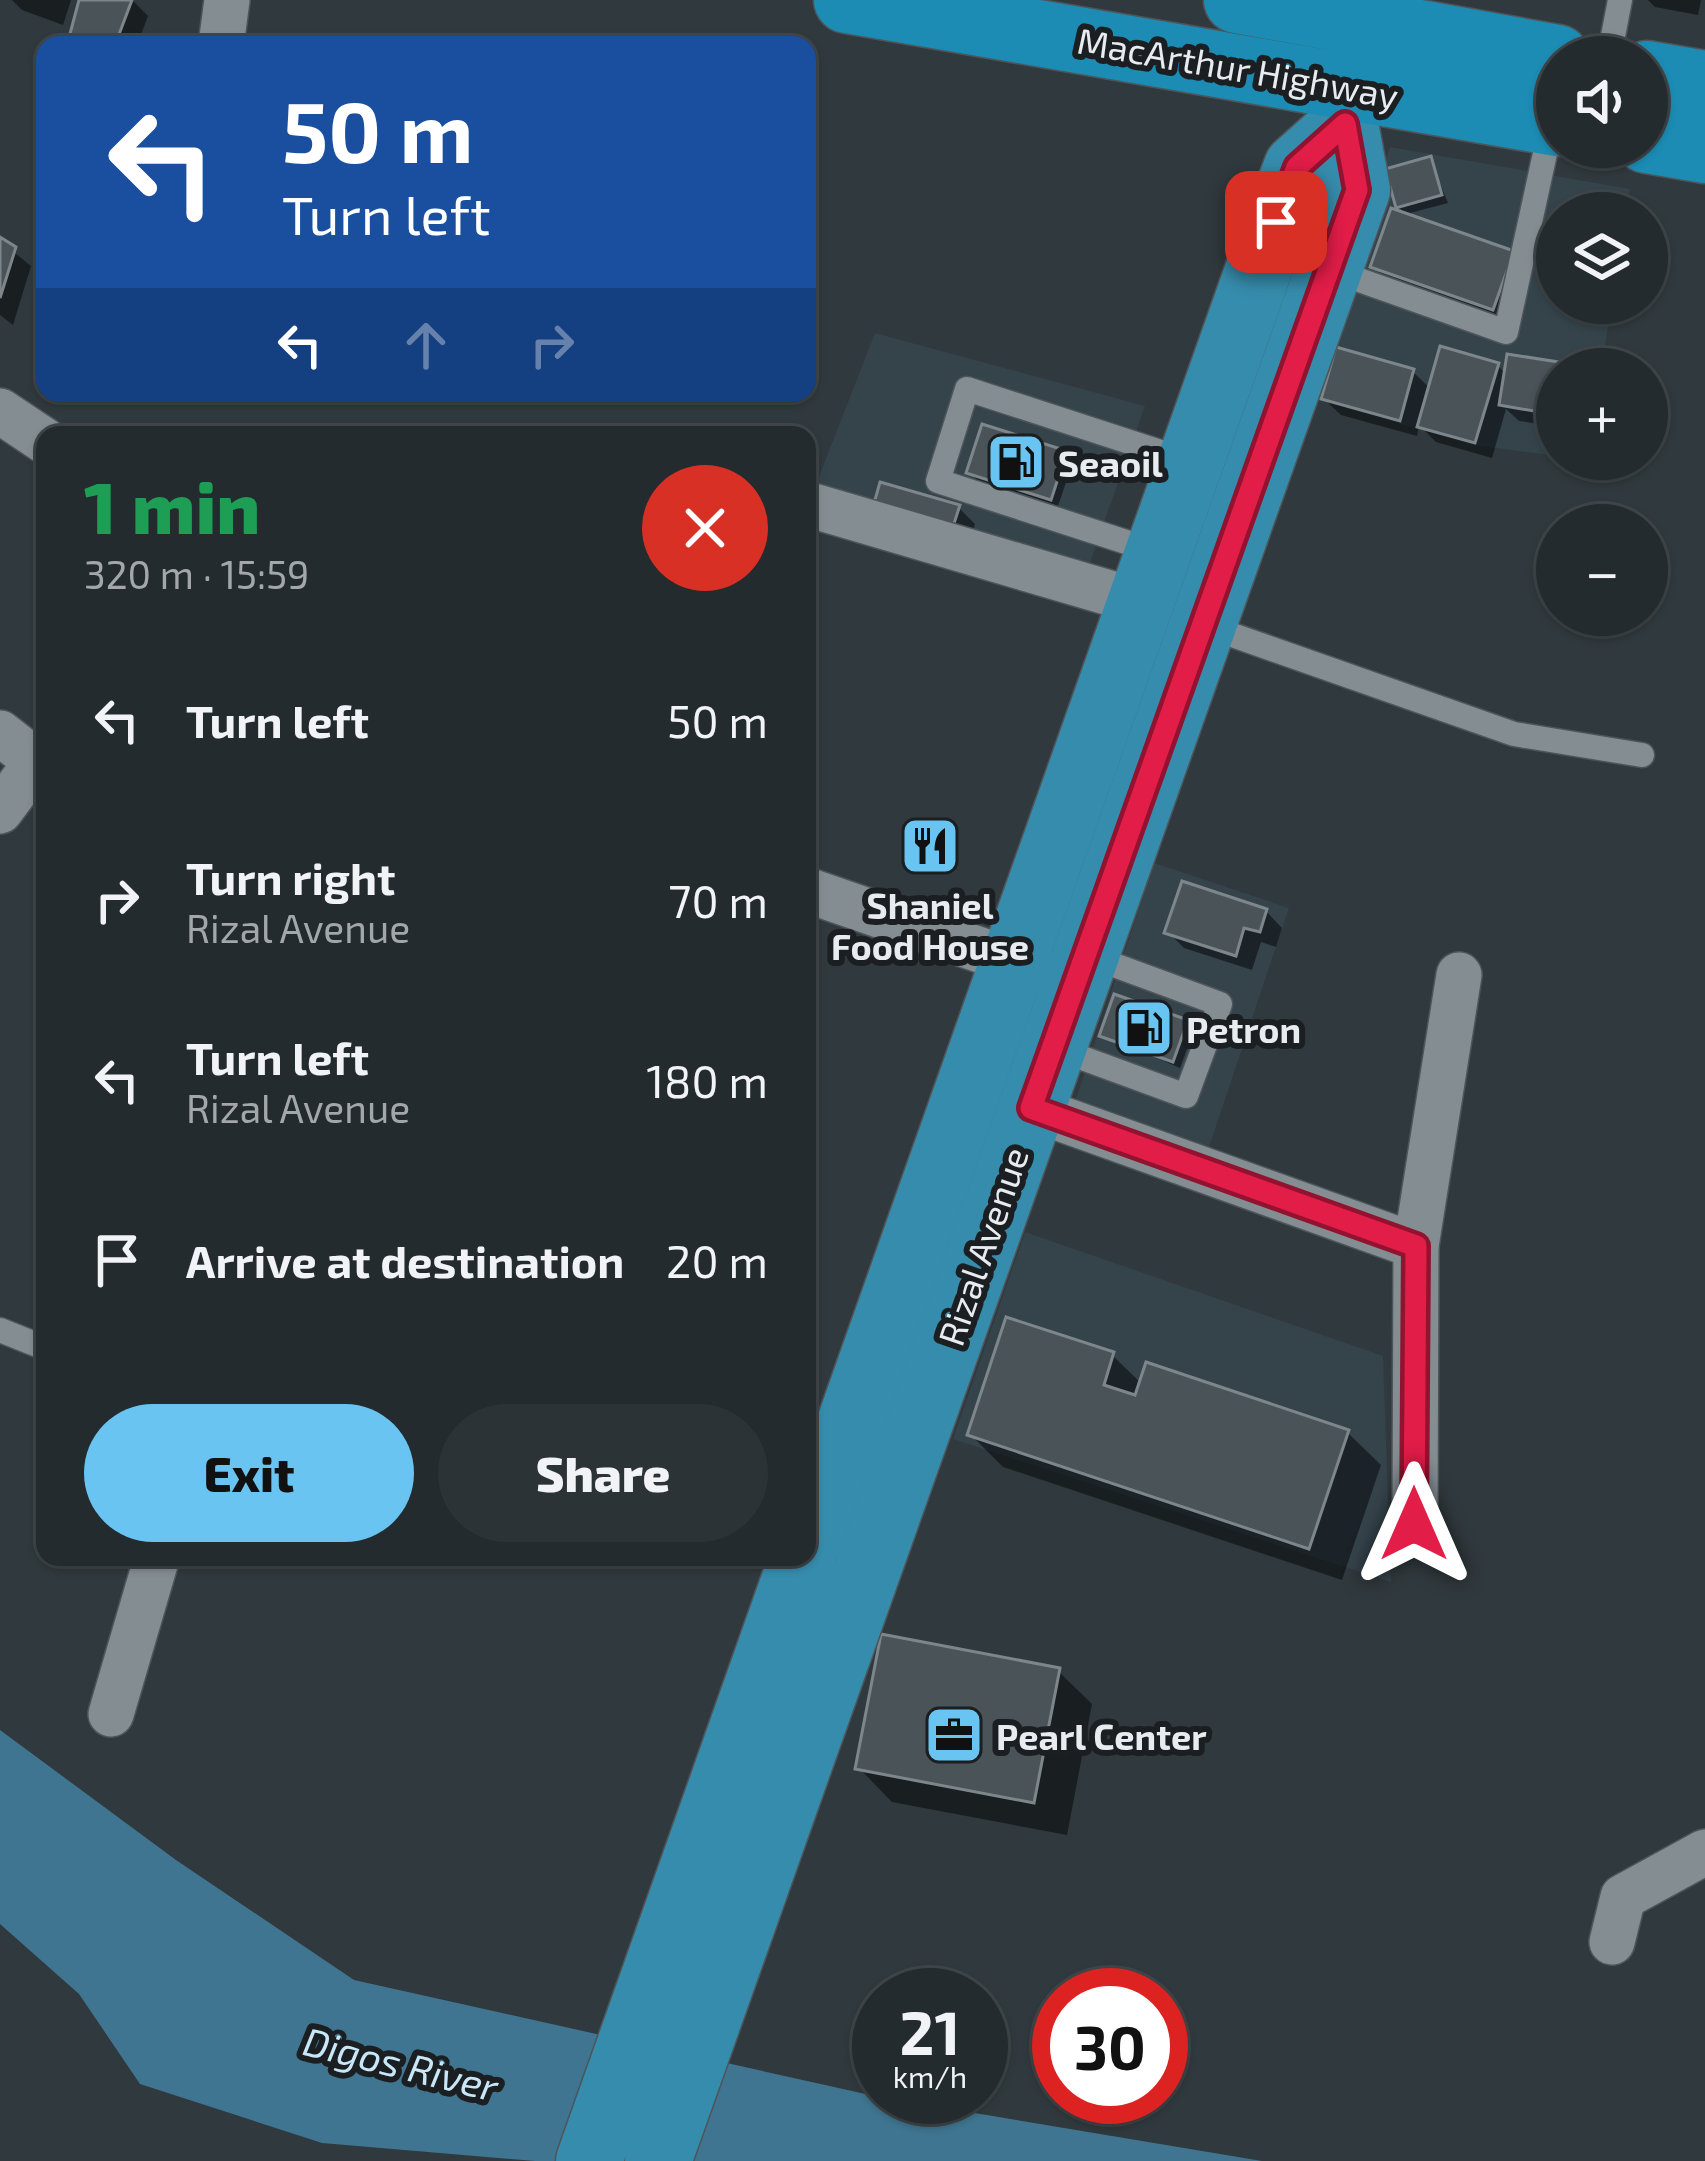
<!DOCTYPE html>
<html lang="en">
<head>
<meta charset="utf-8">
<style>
  :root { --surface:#242b2e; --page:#2c3336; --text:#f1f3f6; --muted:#a3a7aa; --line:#41474a; --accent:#69c4f1 }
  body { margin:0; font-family:"Exo 2",sans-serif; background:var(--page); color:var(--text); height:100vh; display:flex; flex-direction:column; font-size:45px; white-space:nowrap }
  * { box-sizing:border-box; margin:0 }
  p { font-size:39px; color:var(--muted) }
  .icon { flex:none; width:66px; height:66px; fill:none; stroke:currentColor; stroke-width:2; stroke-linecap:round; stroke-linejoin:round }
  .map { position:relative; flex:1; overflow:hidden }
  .sheet { position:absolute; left:36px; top:426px; width:780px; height:1140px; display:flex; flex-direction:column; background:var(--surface); border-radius:24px; box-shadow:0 3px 9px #0004,0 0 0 3px var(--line) }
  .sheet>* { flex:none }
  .top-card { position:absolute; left:36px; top:36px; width:780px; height:366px; border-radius:24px; box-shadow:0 3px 9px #0004,0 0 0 3px var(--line); background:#1a4fa0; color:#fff; overflow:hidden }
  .buttons { position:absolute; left:1536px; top:36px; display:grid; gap:24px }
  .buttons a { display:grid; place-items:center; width:132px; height:132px; border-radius:50%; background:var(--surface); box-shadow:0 3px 9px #0004,0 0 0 3px var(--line); font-size:60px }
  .speed { position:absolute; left:852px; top:1968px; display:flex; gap:24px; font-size:60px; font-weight:700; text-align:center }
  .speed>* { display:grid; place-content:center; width:156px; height:156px; border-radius:50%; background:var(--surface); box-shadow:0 3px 9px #0004,0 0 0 3px var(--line); line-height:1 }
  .speed small { font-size:30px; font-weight:400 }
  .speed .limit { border:18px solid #d22; background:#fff; color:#111 }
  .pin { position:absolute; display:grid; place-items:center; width:102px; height:102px; color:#fff; margin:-51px; border-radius:24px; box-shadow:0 6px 18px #0006 }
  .me { position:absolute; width:132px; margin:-66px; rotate:0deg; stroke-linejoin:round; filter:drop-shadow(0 0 9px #0008) }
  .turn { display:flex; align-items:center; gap:42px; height:252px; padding:0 48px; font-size:54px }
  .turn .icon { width:156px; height:156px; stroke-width:2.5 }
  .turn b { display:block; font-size:84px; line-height:102px }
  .lanes { display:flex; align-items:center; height:114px; padding:0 48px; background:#0003; justify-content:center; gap:60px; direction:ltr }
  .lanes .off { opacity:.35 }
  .round { display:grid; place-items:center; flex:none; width:126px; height:126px; border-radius:63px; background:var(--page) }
  .head { display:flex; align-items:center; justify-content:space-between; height:204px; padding:0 48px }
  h1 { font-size:72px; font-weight:800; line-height:90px; color:#1e9e55 }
  .action { display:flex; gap:24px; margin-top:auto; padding:24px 48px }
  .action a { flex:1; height:138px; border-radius:72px; background:var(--accent); color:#111; font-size:48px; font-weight:800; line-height:138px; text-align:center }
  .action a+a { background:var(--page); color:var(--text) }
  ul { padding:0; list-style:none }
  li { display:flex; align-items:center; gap:36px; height:180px; padding:0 48px }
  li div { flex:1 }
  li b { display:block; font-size:45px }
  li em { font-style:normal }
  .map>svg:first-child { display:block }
  .built { fill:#35434b }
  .water { fill:#3f7590 }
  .shadow { fill:#0007 }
  .building { fill:#495358; stroke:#7c868b; stroke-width:3 }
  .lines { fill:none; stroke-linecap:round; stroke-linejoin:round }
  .service-casing { stroke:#4e5559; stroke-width:27 }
  .minor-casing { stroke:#4e5559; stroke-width:48 }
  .primary-casing { stroke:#4e5559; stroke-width:69 }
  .trunk-casing { stroke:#4e5559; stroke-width:69 }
  .service { stroke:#838d92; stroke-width:24 }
  .minor { stroke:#838d92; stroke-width:45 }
  .primary { stroke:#368cac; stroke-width:66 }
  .trunk { stroke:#1c8cb4; stroke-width:66 }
  .route-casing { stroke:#92132f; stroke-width:30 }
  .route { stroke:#e11d48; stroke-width:21 }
  .labels { text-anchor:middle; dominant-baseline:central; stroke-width:12; stroke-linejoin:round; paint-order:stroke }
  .street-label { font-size:36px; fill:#e6ecef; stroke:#1b1f21 }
  .poi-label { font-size:36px; font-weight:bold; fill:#e6ecef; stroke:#1b1f21; text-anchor:start }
  .water-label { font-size:39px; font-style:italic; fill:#c8e8f9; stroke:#1b1f21 }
</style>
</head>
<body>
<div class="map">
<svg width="1705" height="2161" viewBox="0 0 1705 2161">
  <rect width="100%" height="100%" fill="#30393d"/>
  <g class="built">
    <path d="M1390 147 1630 189 1626 213H1557V303H1612L1601 369H1557V456L1473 445 1306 396Z"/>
    <path d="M875 333 1145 406 1086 574 811 497Z"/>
    <path d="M1154 863 1289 908 1209 1147 1075 1102Z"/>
    <path d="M1025 1232 1383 1356 1391 1582 953 1439Z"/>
  </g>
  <path class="water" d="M0 1730 176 1860 354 1980 879 2097 1262 2161H535L322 2143 140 2084 79 1994 0 1924Z"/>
  <g class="shadow">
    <path d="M12 0H71L63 25 22 10Z"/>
    <path d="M82 0H132L148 16 137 45H70Z"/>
    <path d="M1648 0H1701L1698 15 1655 7Z"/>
    <path d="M1430 159 1448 203 1406 214 1398 207Z"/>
    <path d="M0 241 31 266 13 325 0 315Z"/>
    <path d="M1512 253 1501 316 1381 273 1373 266Z"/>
    <path d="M1510 357 1583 369H1557V427L1519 421 1506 409 1492 458 1436 442 1419 425 1417 436 1341 415 1324 399 1413 372 1431 389 1497 365 1507 375Z"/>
    <path d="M1065 454 1073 462 1058 506 977 480 969 472Z"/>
    <path d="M958 507 975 524 967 551 891 530Z"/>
    <path d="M1266 911 1282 928 1276 947 1261 942 1252 970 1184 948 1168 932Z"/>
    <path d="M1187 1023 1194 1030 1180 1068 1103 1035Z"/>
    <path d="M1112 1355 1142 1384 1347 1432 1381 1465 1342 1580 1003 1467 970 1434Z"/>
    <path d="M1058 1671 1092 1704 1067 1835 892 1802 859 1768Z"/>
  </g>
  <g class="building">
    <path d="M79 0H132L115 45H67Z"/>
    <path d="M1431 156 1442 195 1396 208 1385 169Z"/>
    <path d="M1391 208 1514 251 1493 310 1370 267Z"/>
    <path d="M0 237 16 247 0 298Z"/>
    <path d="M1440 346 1499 363 1475 443 1417 427Z"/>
    <path d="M1336 347 1414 369 1400 421 1321 399Z"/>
    <path d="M1507 354 1591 367V369H1557V415L1499 405Z"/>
    <path d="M982 424 1067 451 1051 500 966 473Z"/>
    <path d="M880 482 960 505 950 536 871 514Z"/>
    <path d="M1182 881 1267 909 1260 932 1244 928 1236 956 1164 933Z"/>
    <path d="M1114 994 1188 1020 1173 1062 1099 1036Z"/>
    <path d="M1006 1317 1114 1352 1104 1385 1135 1395 1146 1362 1349 1430 1309 1549 967 1435Z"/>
    <path d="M881 1634 1060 1668 1034 1803 855 1769Z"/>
  </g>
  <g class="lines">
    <defs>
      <g id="service">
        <path d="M1609 57 1620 0"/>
        <path d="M1331 270 1506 332 1551 126"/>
        <path d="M1157 552 938 481 967 389 1188 461"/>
        <path d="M1204 625 1514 734 1642 755"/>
        <path d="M1055 1048 1186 1096 1220 1004 1087 955"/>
        <path d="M0 1330 45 1348"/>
      </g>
      <g id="minor">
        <path d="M221 45 227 0"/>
        <path d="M0 411 45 441"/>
        <path d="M807 504 1140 602"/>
        <path d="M0 733 36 761"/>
        <path d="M0 811 45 751"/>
        <path d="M807 890 1038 970"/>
        <path d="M1031 1108 1416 1246"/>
        <path d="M1415 1524 1416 1246 1459 975"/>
        <path d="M111 1714 157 1557"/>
        <path d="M1612 1942 1623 1897 1705 1852"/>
      </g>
      <g id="primary">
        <path d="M807 1545 1267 246 1297 167 1345 124"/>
        <path d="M589 2161 803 1557"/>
        <path d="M658 2161 1357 190 1345 124 1363 32"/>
      </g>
      <g id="trunk">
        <path d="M847 0 1557 123"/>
        <path d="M1237 0 1557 58"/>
        <path d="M1647 74 1705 84"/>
        <path d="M1647 140 1705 150"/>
      </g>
    </defs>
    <use href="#service" class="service-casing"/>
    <use href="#minor" class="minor-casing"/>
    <use href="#primary" class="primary-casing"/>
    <use href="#trunk" class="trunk-casing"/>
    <use href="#service" class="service"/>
    <use href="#minor" class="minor"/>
    <use href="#primary" class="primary"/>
    <use href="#trunk" class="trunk"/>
  </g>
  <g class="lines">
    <defs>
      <path id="route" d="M1276 222 1297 167 1345 124 1357 190 1031 1108 1416 1246 1414 1524"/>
    </defs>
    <use href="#route" class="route-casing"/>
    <use href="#route" class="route"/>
  </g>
  <defs>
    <symbol id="fuel-square" viewBox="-11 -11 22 22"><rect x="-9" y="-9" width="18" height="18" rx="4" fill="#69c4f1" stroke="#1b1f21"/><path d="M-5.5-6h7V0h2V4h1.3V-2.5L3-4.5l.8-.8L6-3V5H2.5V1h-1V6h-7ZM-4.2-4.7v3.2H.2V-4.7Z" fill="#111"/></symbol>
    <symbol id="restaurant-square" viewBox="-11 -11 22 22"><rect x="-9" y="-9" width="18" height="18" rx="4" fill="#69c4f1" stroke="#1b1f21"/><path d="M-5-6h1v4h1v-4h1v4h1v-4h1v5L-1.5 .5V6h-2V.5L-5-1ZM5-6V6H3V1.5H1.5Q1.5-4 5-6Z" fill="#111"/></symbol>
    <symbol id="office-square" viewBox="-11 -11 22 22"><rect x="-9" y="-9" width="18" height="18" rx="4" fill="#69c4f1" stroke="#1b1f21"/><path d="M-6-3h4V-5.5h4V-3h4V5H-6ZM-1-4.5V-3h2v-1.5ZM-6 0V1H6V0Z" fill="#111"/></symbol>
  </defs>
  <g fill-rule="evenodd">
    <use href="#fuel-square" x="983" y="429" width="66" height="66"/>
    <use href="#restaurant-square" x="897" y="813" width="66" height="66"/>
    <use href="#fuel-square" x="1111" y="995" width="66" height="66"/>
    <use href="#office-square" x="921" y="1702" width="66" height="66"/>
  </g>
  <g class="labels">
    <g class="street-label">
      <text transform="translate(1238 67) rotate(10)">MacArthur Highway</text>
      <text transform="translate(982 1246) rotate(-71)">Rizal Avenue</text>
    </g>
    <g class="poi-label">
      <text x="1058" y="462">Seaoil</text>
      <text x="930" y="904" text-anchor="middle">Shaniel<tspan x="930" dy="41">Food House</tspan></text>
      <text x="1186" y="1028">Petron</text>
      <text x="996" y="1735">Pearl Center</text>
    </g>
    <g class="water-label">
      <text transform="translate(401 2063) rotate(14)">Digos River</text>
    </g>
  </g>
</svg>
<div class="buttons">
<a><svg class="icon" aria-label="sound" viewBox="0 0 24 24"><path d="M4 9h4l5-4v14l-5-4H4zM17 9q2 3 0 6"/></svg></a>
<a><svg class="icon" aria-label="layers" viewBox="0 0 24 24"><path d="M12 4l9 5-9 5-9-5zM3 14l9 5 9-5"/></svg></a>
<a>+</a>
<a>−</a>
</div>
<div class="speed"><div>21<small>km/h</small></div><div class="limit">30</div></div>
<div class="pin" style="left:1276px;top:222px;background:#d93025"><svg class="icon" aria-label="arrive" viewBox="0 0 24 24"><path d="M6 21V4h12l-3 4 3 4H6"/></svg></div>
<svg class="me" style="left:1414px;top:1524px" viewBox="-20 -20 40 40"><path d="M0-17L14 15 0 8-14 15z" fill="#e11d48" stroke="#fff" stroke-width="4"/></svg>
<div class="top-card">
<div class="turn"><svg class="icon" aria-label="left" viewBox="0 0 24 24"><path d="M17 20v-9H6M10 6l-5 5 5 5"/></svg><div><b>50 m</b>Turn left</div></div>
<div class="lanes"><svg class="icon" aria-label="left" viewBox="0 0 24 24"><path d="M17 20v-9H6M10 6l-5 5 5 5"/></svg><svg class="icon off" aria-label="ahead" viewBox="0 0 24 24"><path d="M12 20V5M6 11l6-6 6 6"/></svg><svg class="icon off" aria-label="right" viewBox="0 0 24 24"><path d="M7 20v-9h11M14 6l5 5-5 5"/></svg></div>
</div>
<section class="sheet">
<div class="head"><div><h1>1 min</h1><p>320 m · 15:59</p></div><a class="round" style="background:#d93025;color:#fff"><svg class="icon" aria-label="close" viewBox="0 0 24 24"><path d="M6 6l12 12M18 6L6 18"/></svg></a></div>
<ul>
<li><svg class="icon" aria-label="left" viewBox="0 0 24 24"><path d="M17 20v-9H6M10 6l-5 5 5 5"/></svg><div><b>Turn left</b></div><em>50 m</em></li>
<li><svg class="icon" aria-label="right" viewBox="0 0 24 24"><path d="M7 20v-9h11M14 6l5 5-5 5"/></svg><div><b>Turn right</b><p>Rizal Avenue</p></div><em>70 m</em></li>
<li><svg class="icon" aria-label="left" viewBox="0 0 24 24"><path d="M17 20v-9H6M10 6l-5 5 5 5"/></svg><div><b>Turn left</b><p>Rizal Avenue</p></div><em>180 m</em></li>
<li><svg class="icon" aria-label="arrive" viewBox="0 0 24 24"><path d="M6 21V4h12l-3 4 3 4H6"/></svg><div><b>Arrive at destination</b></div><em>20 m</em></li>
</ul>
<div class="action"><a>Exit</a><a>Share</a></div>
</section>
</div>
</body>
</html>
